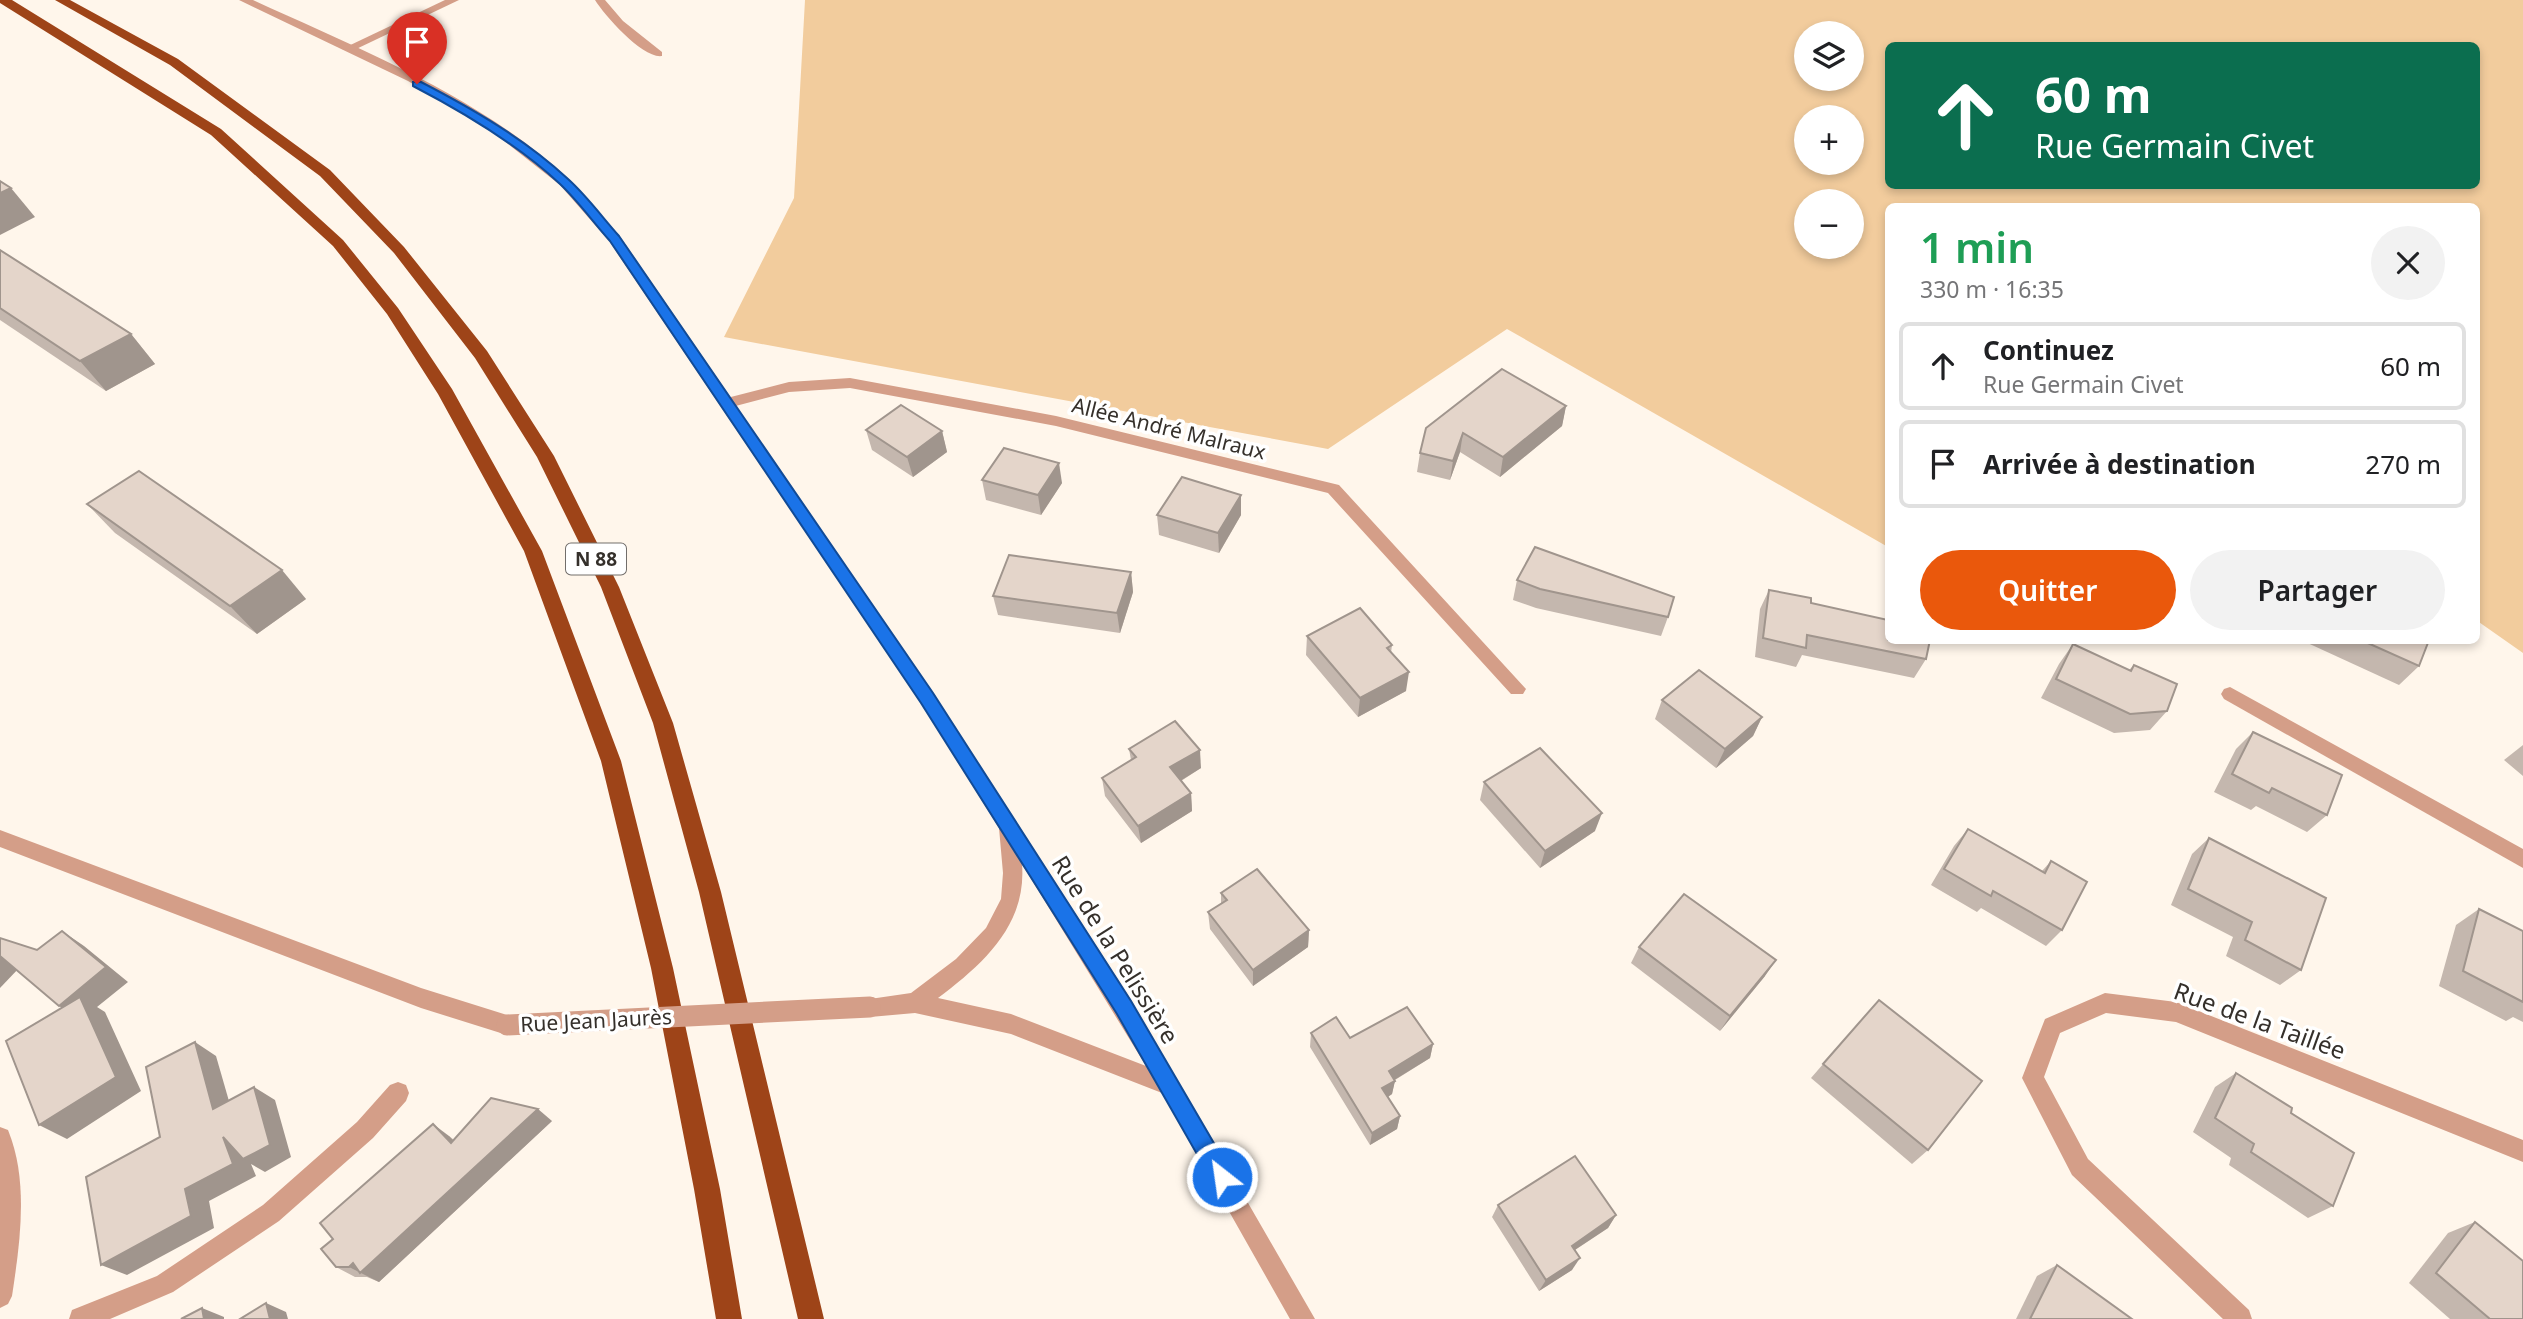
<!DOCTYPE html>
<html lang="fr">
<head>
<meta charset="utf-8">
<style>
  :root { --surface:#fff; --page:#f2f2f2; --text:#202124; --muted:#757577; --line:#e0e0e0; --accent:#ea580c }
  body { margin:0; font-family:"Noto Sans",sans-serif; background:var(--page); color:var(--text); height:100vh; display:flex; flex-direction:column; font-size:26px; white-space:nowrap }
  * { box-sizing:border-box; margin:0 }
  p { font-size:23px; color:var(--muted) }
  .icon { flex:none; width:38px; height:38px; fill:none; stroke:currentColor; stroke-width:2; stroke-linecap:round; stroke-linejoin:round }
  .map { position:relative; flex:1; overflow:hidden }
  .side { position:absolute; left:1885px; top:203px; width:595px; height:441px; display:flex; flex-direction:column; background:var(--surface); border-radius:10px; box-shadow:0 4px 10px #0003 }
  .side>* { flex:none }
  .top-card { position:absolute; left:1885px; top:42px; width:595px; height:147px; border-radius:10px; box-shadow:0 4px 10px #0003; background:#0b6e4f; color:#fff; overflow:hidden }
  .tools { position:absolute; left:1794px; top:21px; display:grid; gap:14px }
  .tools a { display:grid; place-items:center; width:70px; height:70px; border-radius:50%; background:var(--surface); box-shadow:0 4px 10px #0003; font-size:35px }
  .pin { position:absolute; display:grid; place-items:center; width:60px; height:60px; color:#fff; margin:-72px -30px; border-radius:50% 50% 50% 0; rotate:-45deg; box-shadow:0 0 7px #0007 }
  .pin .icon { rotate:45deg }
  .me { position:absolute; width:77px; margin:-38px; rotate:330deg; stroke-linejoin:round; filter:drop-shadow(0 0 5px #0008) }
  .turn { display:flex; align-items:center; gap:24px; height:147px; padding:0 35px; font-size:32px }
  .turn .icon { width:91px; height:91px; stroke-width:2.5 }
  .turn b { display:block; font-size:49px; line-height:60px }
  .round { display:grid; place-items:center; flex:none; width:74px; height:74px; border-radius:37px; background:var(--page) }
  .overview { display:flex; align-items:center; justify-content:space-between; height:119px; padding:0 35px }
  h1 { font-size:42px; font-weight:600; line-height:52px; color:#1e9e55 }
  .action { display:flex; gap:14px; margin-top:auto; padding:14px 35px }
  .action a { flex:1; height:80px; border-radius:42px; background:var(--accent); color:#fff; font-size:28px; font-weight:600; line-height:80px; text-align:center }
  .action a+a { background:var(--page); color:var(--text) }
  ul { padding:0; list-style:none }
  li { display:flex; align-items:center; gap:21px; height:88px; margin:0 14px 10px; padding:0 21px; border:4px solid var(--line); border-radius:10px }
  li div { flex:1 }
  li b { display:block; font-size:26px }
  li em { font-style:normal }
  .map>svg:first-child { display:block }
  .green { fill:#f2cc9d; fill-rule:evenodd }
  .lines { fill:none; stroke-linecap:round; stroke-linejoin:round }
  .minor { fill:#d49e88; fill-rule:evenodd }
  .tertiary { fill:#d49e88; fill-rule:evenodd }
  .trunk { fill:#9e4418; fill-rule:evenodd }
  .tertiary-bridge { stroke:#d49e88; stroke-width:21 }
  .wall { fill:#c4b7ae }
  .shaded-wall { fill:#a0958d }
  .building { fill:#e4d5ca; stroke:#a0958d; stroke-width:2 }
  .route { fill:#1a73e8; stroke:#114b97; stroke-width:2 }
  .labels { text-anchor:middle; dominant-baseline:central; stroke-width:7; stroke-linejoin:round; paint-order:stroke }
  .shield { fill:#fff; stroke:#726e6b; stroke-width:2 }
  .shield-label { font-size:19px; font-weight:bold; fill:#35302b }
  .street-label { font-size:21px; fill:#35302b; stroke:#fff }
  .near-street-label { font-size:24px; fill:#35302b; stroke:#fff }
</style>
</head>
<body>
<div class="map">
<svg width="2523" height="1319" viewBox="0 0 2523 1319">
  <rect width="100%" height="100%" fill="#fff6eb"/>
  <path class="green" d="M805 0H2523V653L2476 620V206H1888V547L1507 329 1328 449 724 337 794 198ZM1806 33H1852V79H1806ZM1888 46H2476V186H1888ZM1806 117H1852V163H1806ZM1806 201H1852V247H1806Z"/>
  <g class="lines">
    <g class="minor">
      <path d="M445 0H459L352 51 342 49Z"/>
      <path d="M595 0H605L623 21 662 52V56C643 59 605 16 595 0Z"/>
      <path d="M850 378 1056 416 1339 485 1526 689 1523 694H1511L1328 493 1056 426 850 388 789 392 728 408 721 403 723 399 789 382Z"/>
      <path d="M2230 687 2523 849V868L2224 699 2221 694 2224 689Z"/>
      <path d="M2105 993 2176 1002 2523 1140V1162L2176 1022 2106 1013 2060 1033 2044 1077 2088 1159 2249 1310 2252 1319H2223L2072 1175 2022 1078 2045 1019Z"/>
      <path d="M398 1082 406 1085 409 1093 406 1101 373 1138 279 1221 173 1292 110 1319H69L72 1310 157 1276 263 1205 357 1122 390 1085Z"/>
      <path d="M0 1127 8 1130C29 1181 20 1243 12 1296L8 1304 0 1308Z"/>
    </g>
    <g class="tertiary">
      <path d="M239 0H253C362 50 479 96 569 179 587 196 602 217 619 235L933 693 1131 1000 1315 1319H1290L1162 1093 1011 1034 915 1013 870 1017 863 1014 860 1007 863 1000 911 993 956 959 986 928 1001 899 1003 873 999 828 921 703 609 241 560 185 489 129 408 81ZM1022 864 1146 1066 1011 1014 938 998C983 964 1027 925 1022 864Z"/>
      <path d="M0 830 421 988 507 1015 514 1018 518 1025 514 1032 507 1035 421 1008 0 847Z"/>
    </g>
    <g class="trunk">
      <path d="M0 0H12L221 129 343 240 398 308 452 389 542 551 621 761 673 968 720 1189 742 1319H716L694 1189 651 968 601 761 524 551 438 394 387 314 333 246 211 135 0 3Z"/>
      <path d="M55 0H70L178 59 330 170 404 247 487 351 554 456 619 587 673 723 721 892 824 1319H798L699 892 653 723 601 587 537 457 475 358 394 253 320 176 170 65Z"/>
    </g>
    <path class="tertiary-bridge" d="M507 1025 870 1007"/>
  </g>
  <g class="wall">
    <path d="M0 250 131 334 155 364 106 391 0 320Z"/>
    <path d="M1566 406 1562 426 1500 477 1460 452 1450 480 1417 472 1420 453 1426 428Z"/>
    <path d="M866 430 942 431 947 452 913 477 872 450Z"/>
    <path d="M982 480 1062 483 1041 515 986 500Z"/>
    <path d="M87 504 306 599 257 634 115 533Z"/>
    <path d="M1157 515H1241L1219 553 1159 535Z"/>
    <path d="M1131 572 1133 592 1120 633 998 615 993 596Z"/>
    <path d="M1517 580 1668 617 1661 636 1536 608 1513 600Z"/>
    <path d="M1769 590 1811 603 1926 659 1914 678 1802 655 1796 667 1755 657 1760 609Z"/>
    <path d="M1307 636 1392 645 1391 653 1406 691 1358 717 1306 655Z"/>
    <path d="M2301 640H2429L2419 666 2399 685Z"/>
    <path d="M2073 644 2129 670 2134 665 2167 711 2150 730 2114 733 2041 698 2059 664Z"/>
    <path d="M1662 700 1762 717 1753 736 1716 768 1655 719Z"/>
    <path d="M2253 732 2327 815 2307 832 2256 806 2251 810 2214 792 2236 749Z"/>
    <path d="M2523 745V776L2504 760Z"/>
    <path d="M1129 749 1201 768 1181 781 1191 793 1192 811 1141 843 1105 796 1102 778 1131 760Z"/>
    <path d="M1484 782 1595 831 1540 868 1480 800Z"/>
    <path d="M1968 829 2042 871 2051 861 2062 930 2046 946 1981 908 1977 912 1931 885 1954 846Z"/>
    <path d="M2209 838 2301 970 2280 985 2226 956 2233 937 2171 905 2192 854Z"/>
    <path d="M1221 893 1309 930 1308 947 1253 986 1210 929 1208 912 1221 904Z"/>
    <path d="M2479 909 2523 931V1022L2513 1017 2506 1021 2439 986 2456 925Z"/>
    <path d="M1639 947 1765 976 1720 1031 1631 963Z"/>
    <path d="M1879 1000 1928 1150 1912 1164 1811 1078Z"/>
    <path d="M1311 1033 1350 1038 1433 1044 1430 1058 1395 1080 1392 1094 1388 1097 1400 1116 1397 1129 1370 1145 1310 1047Z"/>
    <path d="M2236 1073 2291 1113 2333 1206 2308 1218 2229 1165 2231 1158 2193 1132 2215 1087Z"/>
    <path d="M552 1121 379 1282 367 1277H355L336 1267 449 1136 454 1140Z"/>
    <path d="M1498 1205 1616 1215 1608 1228 1575 1250 1572 1270 1539 1291 1492 1217Z"/>
    <path d="M2475 1222 2523 1319H2450L2409 1283 2448 1233Z"/>
    <path d="M2057 1265 2132 1319H2016L2037 1276Z"/>
  </g>
  <g class="shaded-wall">
    <path d="M11 188 35 217 0 235V193Z"/>
    <path d="M131 334 155 364 106 391 80 361Z"/>
    <path d="M1566 406 1562 426 1500 477 1503 457Z"/>
    <path d="M942 431 947 452 913 477 907 457Z"/>
    <path d="M1463 433 1460 452 1450 480 1453 461Z"/>
    <path d="M1059 463 1062 483 1041 515 1038 495Z"/>
    <path d="M1241 495V515L1219 553 1218 533Z"/>
    <path d="M282 570 306 599 257 634 230 606Z"/>
    <path d="M1131 572 1133 592 1120 633 1117 613Z"/>
    <path d="M1409 672 1406 691 1358 717 1360 698Z"/>
    <path d="M1762 717 1753 736 1716 768 1725 749Z"/>
    <path d="M1200 750 1201 768 1172 786 1170 767Z"/>
    <path d="M1191 793 1192 811 1141 843 1138 826Z"/>
    <path d="M1602 813 1595 831 1540 868 1545 851Z"/>
    <path d="M1309 930 1308 947 1253 986V970Z"/>
    <path d="M62 931 84 946 128 982 97 1007 105 1012 141 1091 67 1139 39 1125 82 1020 59 1006Z"/>
    <path d="M0 955 20 967 0 988Z"/>
    <path d="M1776 960 1765 976 1720 1031 1730 1016Z"/>
    <path d="M195 1042 216 1056 235 1122 213 1109Z"/>
    <path d="M1433 1044 1430 1058 1386 1085 1389 1071Z"/>
    <path d="M1395 1081 1392 1094 1380 1102 1382 1088Z"/>
    <path d="M254 1087 275 1100 291 1157 265 1172 251 1164 256 1176 209 1201 214 1228 127 1275 101 1265 185 1189 223 1137Z"/>
    <path d="M538 1109 552 1121 379 1282 349 1267Z"/>
    <path d="M1400 1116 1397 1129 1370 1145 1372 1133Z"/>
    <path d="M433 1124 449 1136 467 1155 451 1143Z"/>
    <path d="M1616 1215 1608 1228 1564 1257 1572 1246Z"/>
    <path d="M1580 1258 1572 1270 1539 1291 1546 1280Z"/>
    <path d="M266 1303 286 1312 288 1319H270Z"/>
    <path d="M202 1308 224 1317V1319H204Z"/>
  </g>
  <g class="building">
    <path d="M0 181 11 188 0 193Z"/>
    <path d="M0 250 131 334 80 361 0 308Z"/>
    <path d="M1502 369 1566 406 1503 457 1463 433 1453 461 1420 453 1426 428Z"/>
    <path d="M901 405 942 431 907 457 866 430Z"/>
    <path d="M1004 448 1059 463 1038 495 982 480Z"/>
    <path d="M139 471 282 570 230 606 87 504Z"/>
    <path d="M1182 477 1241 495 1218 533 1157 515Z"/>
    <path d="M1535 547 1674 597 1668 617 1540 589 1517 580Z"/>
    <path d="M1009 555 1131 572 1117 613 993 596Z"/>
    <path d="M1769 590 1811 598V603L1888 620V640H1930L1926 659 1807 635 1806 648 1763 638Z"/>
    <path d="M1360 608 1392 645 1387 648 1409 672 1360 698 1307 636Z"/>
    <path d="M2361 640H2429L2419 666Z"/>
    <path d="M2073 644 2131 671 2134 665 2177 684 2167 711 2130 714 2056 679Z"/>
    <path d="M1699 670 1762 717 1725 749 1662 700Z"/>
    <path d="M1175 721 1200 750 1170 767 1191 793 1138 826 1102 778 1136 757 1129 749Z"/>
    <path d="M2253 732 2342 775 2327 815 2272 788 2269 793 2232 774Z"/>
    <path d="M1540 748 1602 813 1545 851 1484 782Z"/>
    <path d="M1968 829 2045 873 2051 861 2087 882 2062 930 1993 891 1991 896 1944 869Z"/>
    <path d="M2209 838 2326 898 2301 970 2245 940 2252 922 2188 889Z"/>
    <path d="M1257 869 1309 930 1253 970 1208 912 1227 900 1221 893Z"/>
    <path d="M1684 894 1776 960 1730 1016 1639 947Z"/>
    <path d="M2479 909 2523 931V1002L2463 971Z"/>
    <path d="M62 931 106 967 59 1006 0 956V938L37 950Z"/>
    <path d="M80 997 116 1077 39 1125 6 1041Z"/>
    <path d="M1879 1000 1982 1081 1928 1150 1823 1064Z"/>
    <path d="M1407 1007 1433 1044 1389 1071 1395 1081 1382 1088 1400 1116 1372 1133 1311 1033 1336 1017 1350 1038Z"/>
    <path d="M195 1042 213 1109 254 1087 270 1145 243 1159 223 1137 233 1164 185 1189 191 1216 101 1265 86 1177 160 1137 146 1067Z"/>
    <path d="M2236 1073 2292 1108 2291 1113 2354 1153 2333 1206 2251 1152 2254 1144 2215 1118Z"/>
    <path d="M491 1098 538 1109 360 1273 353 1263 349 1267H336L321 1249 333 1239 320 1223 433 1124 451 1143Z"/>
    <path d="M1575 1156 1616 1215 1572 1246 1580 1258 1546 1280 1498 1205Z"/>
    <path d="M2475 1222 2523 1261V1319H2490L2436 1273Z"/>
    <path d="M2057 1265 2132 1319H2030Z"/>
    <path d="M266 1303 270 1319H240Z"/>
    <path d="M202 1308 204 1319H181Z"/>
  </g>
  <path class="route" d="M413 82H421C473 109 525 139 568 179 587 196 602 217 619 236L933 693 1131 1001 1229 1169 1232 1177 1229 1184 1222 1187 1214 1184 1117 1014 921 703 610 241C593 222 578 201 560 184 517 144 465 113 413 86Z"/>
  <g class="labels">
    <rect class="shield" x="566" y="543.5" width="60" height="31" rx="5"/>
    <g class="shield-label">
      <text x="596" y="559">N 88</text>
    </g>
    <g class="street-label">
      <text transform="translate(1169 428) rotate(14)">Allée André Malraux</text>
      <text transform="translate(596 1020) rotate(-3)">Rue Jean Jaurès</text>
    </g>
    <g class="near-street-label">
      <text transform="translate(1116 949) rotate(58)">Rue de la Pelissière</text>
      <text transform="translate(2260 1020) rotate(20)">Rue de la Taillée</text>
    </g>
  </g>
</svg>
<div class="tools">
<a><svg class="icon" aria-label="layers" viewBox="0 0 24 24"><path d="M12 4l9 5-9 5-9-5zM3 14l9 5 9-5"/></svg></a>
<a>+</a>
<a>−</a>
</div>
<div class="pin" style="left:417px;top:84px;background:#d93025"><svg class="icon" aria-label="arrive" viewBox="0 0 24 24"><path d="M6 21V4h12l-3 4 3 4H6"/></svg></div>
<svg class="me" style="left:1222px;top:1177px" viewBox="-20 -20 40 40"><circle r="17" fill="#1a73e8" stroke="#fff" stroke-width="3"/><path d="M0-11L8 9 0 5-8 9z" fill="#fff"/></svg>
<div class="top-card">
<div class="turn"><svg class="icon" aria-label="ahead" viewBox="0 0 24 24"><path d="M12 20V5M6 11l6-6 6 6"/></svg><div><b>60 m</b>Rue Germain Civet</div></div>
</div>
<section class="side">
<div class="overview"><div><h1>1 min</h1><p>330 m · 16:35</p></div><a class="round"><svg class="icon" aria-label="close" viewBox="0 0 24 24"><path d="M6 6l12 12M18 6L6 18"/></svg></a></div>
<ul>
<li><svg class="icon" aria-label="ahead" viewBox="0 0 24 24"><path d="M12 20V5M6 11l6-6 6 6"/></svg><div><b>Continuez</b><p>Rue Germain Civet</p></div><em>60 m</em></li>
<li><svg class="icon" aria-label="arrive" viewBox="0 0 24 24"><path d="M6 21V4h12l-3 4 3 4H6"/></svg><div><b>Arrivée à destination</b></div><em>270 m</em></li>
</ul>
<div class="action"><a>Quitter</a><a>Partager</a></div>
</section>
</div>
</body>
</html>
